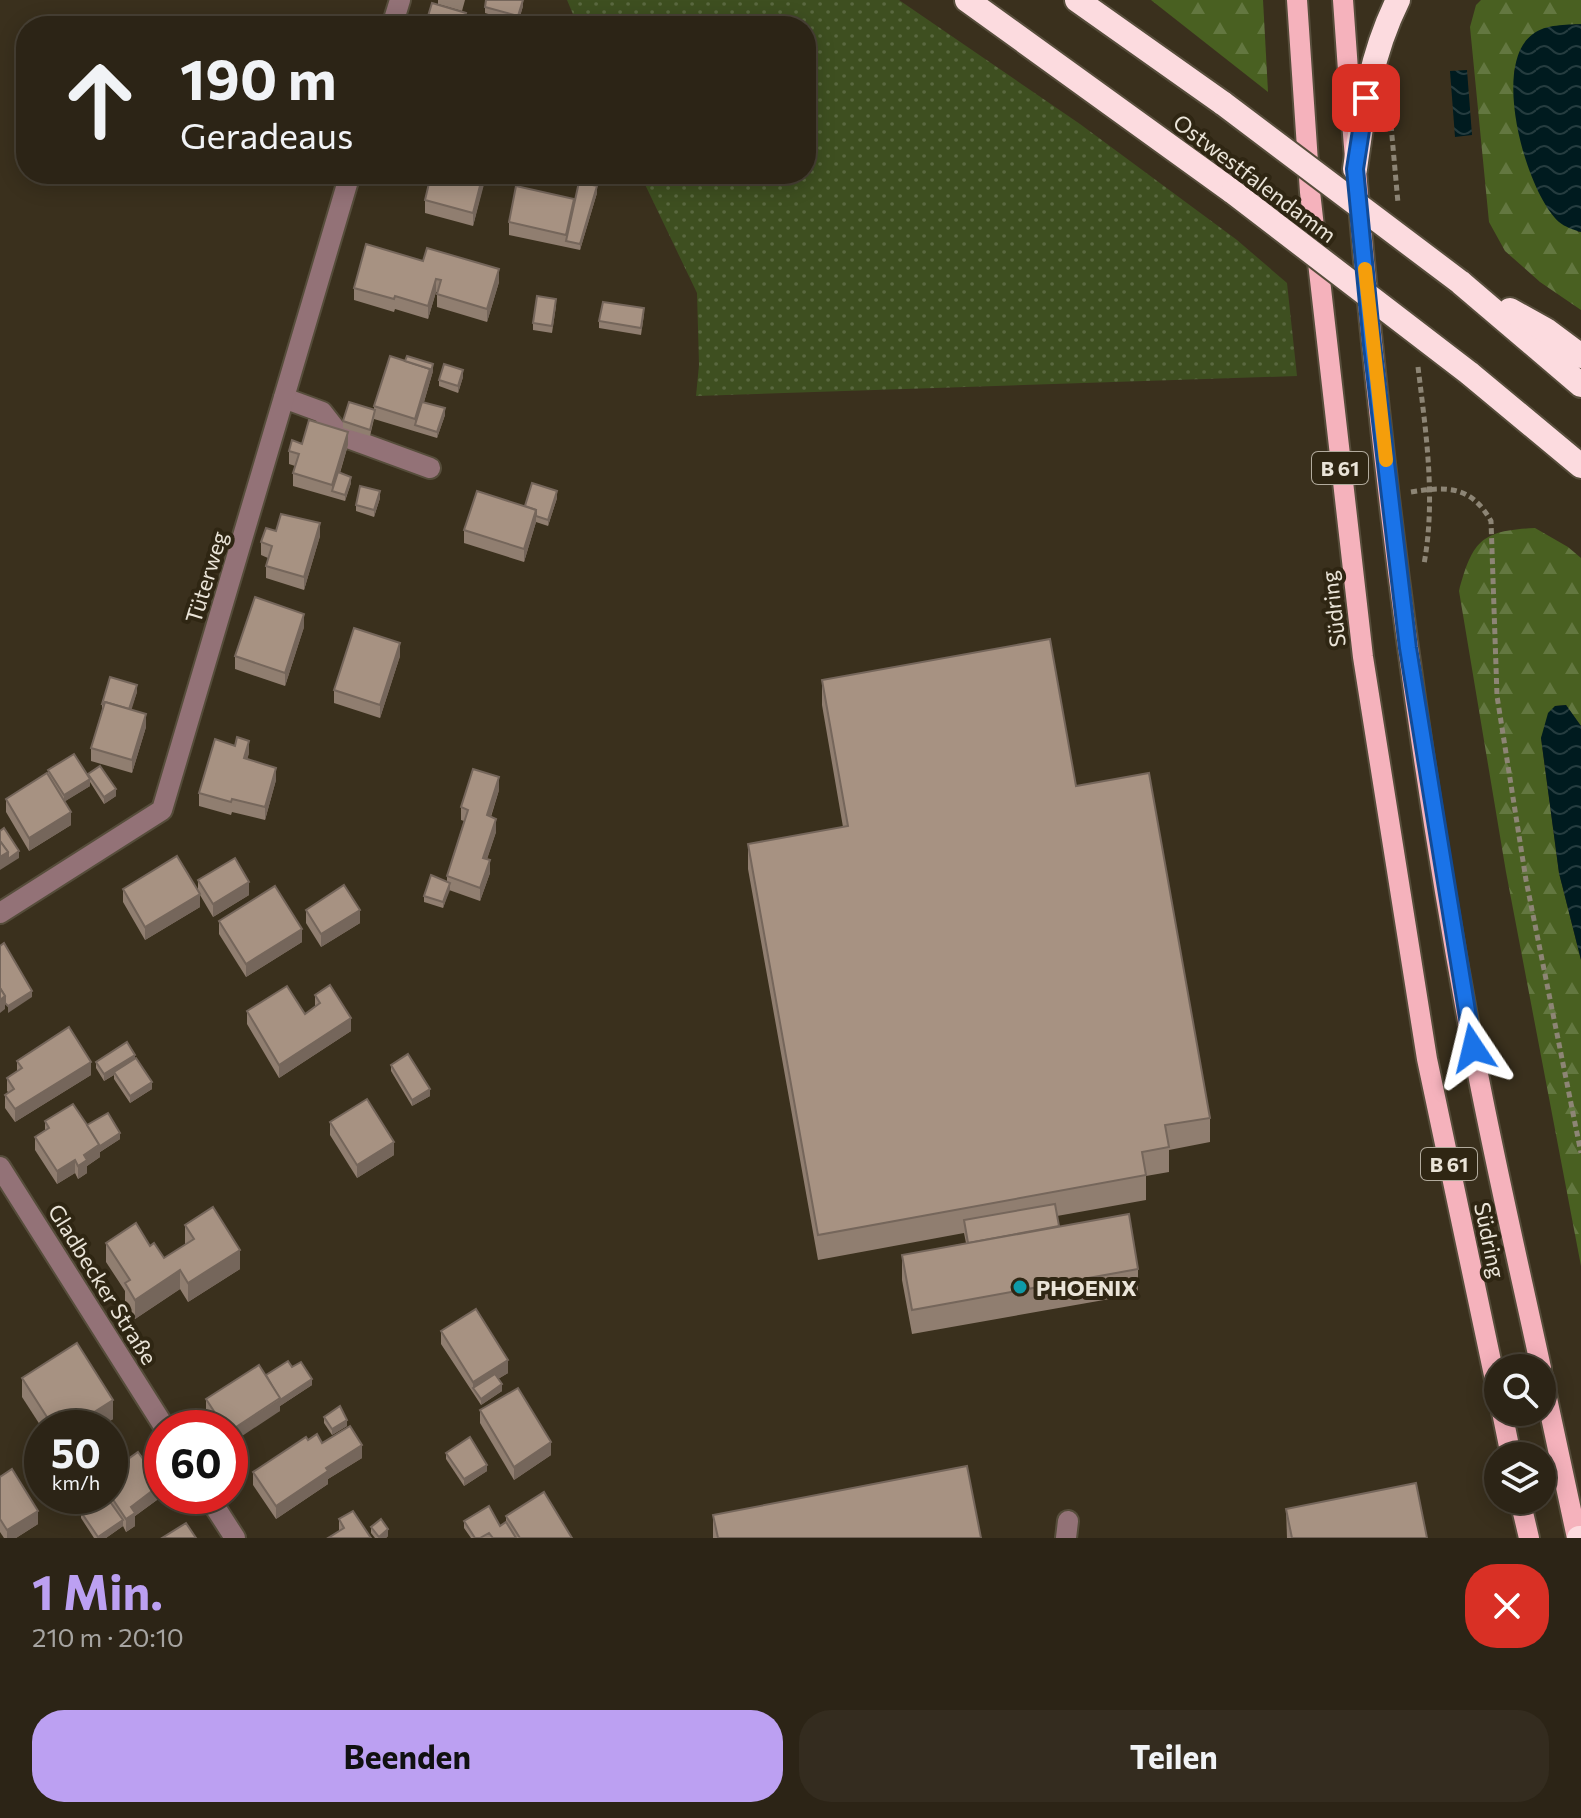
<!DOCTYPE html>
<html lang="de">
<head>
<meta charset="utf-8">
<style>
  :root { --surface:#2c2416; --page:#342c1f; --text:#f1f3f6; --muted:#a6a4a1; --line:#484135; --accent:#bca0f2 }
  body { margin:0; font-family:Commissioner,sans-serif; background:var(--page); color:var(--text); height:100vh; display:flex; flex-direction:column; font-size:30px; white-space:nowrap }
  * { box-sizing:border-box; margin:0 }
  p { font-size:26px; color:var(--muted) }
  .icon { flex:none; width:44px; height:44px; fill:none; stroke:currentColor; stroke-width:2; stroke-linecap:round; stroke-linejoin:round }
  .map { position:relative; height:1538px; overflow:hidden }
  .side { display:flex; flex-direction:column; background:var(--surface); flex:1 }
  .side>* { flex:none }
  .top-card { position:absolute; left:16px; top:16px; width:800px; height:168px; border-radius:32px; box-shadow:0 4px 20px #0003,0 0 0 2px var(--line); background:#2c2416; color:var(--text); overflow:hidden }
  .fabs { position:absolute; left:1484px; top:1354px; display:grid; gap:16px }
  .fabs a { display:grid; place-items:center; width:72px; height:72px; border-radius:50%; background:var(--surface); box-shadow:0 4px 20px #0003,0 0 0 2px var(--line); font-size:40px }
  .speed { position:absolute; left:24px; top:1410px; display:flex; gap:16px; font-size:40px; font-weight:700; text-align:center }
  .speed>* { display:grid; place-content:center; width:104px; height:104px; border-radius:50%; background:var(--surface); box-shadow:0 4px 20px #0003,0 0 0 2px var(--line); line-height:1 }
  .speed small { font-size:20px; font-weight:400 }
  .speed .limit { border:12px solid #d22; background:#fff; color:#111 }
  .pin { position:absolute; display:grid; place-items:center; width:68px; height:68px; color:#fff; margin:-34px; border-radius:16px; box-shadow:0 4px 12px #0006 }
  .me { position:absolute; width:88px; margin:-44px; rotate:350deg; stroke-linejoin:round; filter:drop-shadow(0 0 6px #0008) }
  .turn { display:flex; align-items:center; gap:28px; height:168px; padding:0 32px; font-size:36px }
  .turn .icon { width:104px; height:104px; stroke-width:2.5 }
  .turn b { display:block; font-size:56px; line-height:68px }
  .round { display:grid; place-items:center; flex:none; width:84px; height:84px; border-radius:32px; background:var(--page) }
  .overview { display:flex; align-items:center; justify-content:space-between; height:136px; padding:0 32px }
  h1 { font-size:48px; font-weight:700; line-height:60px; color:var(--accent) }
  .primary-button { display:flex; gap:16px; margin-top:auto; padding:16px 32px }
  .primary-button a { flex:1; height:92px; border-radius:32px; background:var(--accent); color:#111; font-size:32px; font-weight:700; line-height:92px; text-align:center }
  .primary-button a+a { background:var(--page); color:var(--text) }
  .map>svg:first-child { display:block }
  .grass { fill:url(#grass-dots) }
  .forest { fill:url(#forest-firs) }
  .water { fill:url(#water-waves) }
  .lines { fill:none; stroke-linecap:round; stroke-linejoin:round }
  .minor-casing { stroke:#564d3b; stroke-width:24 }
  .major-casing { stroke:#564d3b; stroke-width:24 }
  .highway-casing { stroke:#564d3b; stroke-width:28 }
  .path { stroke:#8d8575; stroke-width:5; stroke-dasharray:6 4; stroke-linecap:butt }
  .minor { stroke:#937277; stroke-width:20 }
  .major { stroke:#f5b2bc; stroke-width:20 }
  .highway { stroke:#fcdbdf; stroke-width:24 }
  .highway-bridge-casing { stroke:#564d3b; stroke-width:28; stroke-linecap:butt }
  .highway-bridge { stroke:#fcdbdf; stroke-width:24 }
  .wall { fill:#907e70 }
  .shaded-wall { fill:#75665b }
  .building { fill:#a79282; stroke:#75665b; stroke-width:2 }
  .route-casing { stroke:#114b97; stroke-width:20 }
  .route { stroke:#1a73e8; stroke-width:14 }
  .slow { stroke:#f59e0b; stroke-width:14 }
  .culture-dot { fill:#0f9aa8; stroke:#2f2613; stroke-width:3 }
  .labels { text-anchor:middle; dominant-baseline:central; stroke-width:8; stroke-linejoin:round; paint-order:stroke }
  .shield { fill:#2f2613; stroke:#b2ab9d; stroke-width:2 }
  .shield-label { font-size:20px; font-weight:bold; fill:#eae4d8 }
  .street-label { font-size:22px; fill:#eae4d8; stroke:#2f2613 }
  .poi-label { font-size:22px; font-weight:bold; fill:#eae4d8; stroke:#2f2613; text-anchor:start }
</style>
</head>
<body>
<div class="map">
<svg width="1581" height="1538" viewBox="0 0 1581 1538">
  <defs>
    <pattern id="grass-dots" width="8" height="8" patternUnits="userSpaceOnUse" patternTransform="scale(2)"><rect width="8" height="8" fill="#3e4f20"/><path d="M2 2h.1M6 6h.1" fill="none" stroke="#5a6840" stroke-width="1.8" stroke-linecap="round"/></pattern>
    <pattern id="forest-firs" width="22" height="20" patternUnits="userSpaceOnUse" patternTransform="scale(2)"><rect width="22" height="20" fill="#496021"/><path d="M5 1l3.5 6h-7zM16 11l3.5 6h-7z" fill="#637740"/></pattern>
    <pattern id="water-waves" width="16" height="10" patternUnits="userSpaceOnUse" patternTransform="scale(2)"><rect width="16" height="10" fill="#001b1f"/><path d="M0 5q4-4 8 0t8 0" fill="none" stroke="#253c3f"/></pattern>
  </defs>
  <rect width="100%" height="100%" fill="#3a301d"/>
  <path class="grass" d="M567 0H899L1080 124 1237 240 1287 283 1297 376 696 396 699 365 697 293 640 174H806V26H578Z"/>
  <g class="forest">
    <path d="M1151 0H1263L1268 92Z"/>
    <path d="M1481 0H1581V24C1541 27 1526 30 1514 72L1578 232H1581V310L1540 282 1505 251 1489 222 1470 27 1476 5Z"/>
    <path d="M1535 528 1568 547 1581 558V726L1566 705 1555 706 1541 738 1559 873 1581 960V1266L1506 872 1459 591C1473 539 1482 531 1535 528Z"/>
  </g>
  <g class="water">
    <path d="M1581 24V232C1574 230 1565 227 1559 222 1526 192 1490 64 1533 34 1546 24 1566 25 1581 24Z"/>
    <path d="M1467 70 1472 135 1455 137 1450 71Z"/>
    <path d="M1566 705 1581 726V960L1559 873 1541 738 1548 713 1555 706Z"/>
  </g>
  <g class="lines">
    <defs>
      <g id="minor">
        <path d="M392 26 400 0"/>
        <path d="M284 398 322 412 340 435 430 468"/>
        <path d="M0 913 162 810 350 174"/>
        <path d="M0 1167 165 1428"/>
        <path d="M208 1496 235 1538"/>
        <path d="M1066 1538 1068 1521"/>
      </g>
      <g id="major">
        <path d="M1297 0 1310 192 1363 657 1427 1059 1498 1394"/>
        <path d="M1343 0C1367 351 1407 702 1473 1048 1493 1155 1518 1262 1541 1368"/>
        <path d="M1542 1375 1577 1538"/>
        <path d="M1502 1412 1511 1456"/>
        <path d="M1520 1500 1529 1538"/>
      </g>
      <g id="highway">
        <path d="M967 0 1233 192"/>
        <path d="M1077 0 1224 104"/>
        <path d="M1355 169C1363 110 1371 54 1398 0"/>
        <path d="M1460 282 1581 385"/>
        <path d="M1510 310 1546 330 1581 356"/>
        <path d="M1469 373 1581 466"/>
        <path d="M1579 1538H1581"/>
      </g>
    </defs>
    <use href="#minor" class="minor-casing"/>
    <use href="#major" class="major-casing"/>
    <use href="#highway" class="highway-casing"/>
    <g class="path">
      <path d="M1391 125 1398 203"/>
      <path d="M1418 367C1426 433 1436 499 1424 564"/>
      <path d="M1411 492C1448 486 1471 486 1491 521L1497 696 1526 880 1581 1153"/>
    </g>
    <use href="#minor" class="minor"/>
    <use href="#major" class="major"/>
    <use href="#highway" class="highway"/>
    <defs>
      <g id="highway-bridge">
        <path d="M1224 104 1460 282"/>
        <path d="M1233 192 1469 373"/>
      </g>
    </defs>
    <use href="#highway-bridge" class="highway-bridge-casing"/>
    <use href="#highway-bridge" class="highway-bridge"/>
  </g>
  <g class="wall">
    <path d="M438 0H465L462 11 438 4Z"/>
    <path d="M523 6 518 23 485 13V7Z"/>
    <path d="M486 174 473 226 425 213V200L437 180Z"/>
    <path d="M597 193 580 250 509 235V222L574 207Z"/>
    <path d="M423 261 499 282 487 322 437 307V292H436L428 319 395 309 394 312 354 300V288Z"/>
    <path d="M556 306 552 333 533 330V323Z"/>
    <path d="M644 314 641 335 599 328V321Z"/>
    <path d="M433 371 424 402 445 415 437 438 374 419 370 436 343 428V421L374 410V406Z"/>
    <path d="M463 377 458 393 439 386V380Z"/>
    <path d="M302 444 348 445 340 473 351 483 345 501 293 486V473L295 466 289 464V451Z"/>
    <path d="M380 498 374 517 356 511V505Z"/>
    <path d="M557 498 548 526 536 522 524 562 464 543V530L525 506Z"/>
    <path d="M276 531 320 536 304 590 266 578V566L268 558 261 555V542Z"/>
    <path d="M304 627 285 686 235 669V656Z"/>
    <path d="M400 656 380 718 334 703V690Z"/>
    <path d="M822 680 1076 786 1210 1118V1142L1169 1150V1172L1146 1176V1200L1057 1216 1059 1226 1138 1269V1294L912 1334 902 1280V1255L966 1243 964 1233 818 1260 748 869V844L843 827 822 705Z"/>
    <path d="M137 692 131 709 146 727 132 773 91 761V748L102 710V704Z"/>
    <path d="M249 753 247 759 276 780 265 820 232 812 231 815 199 806V793Z"/>
    <path d="M48 770 88 778V774L116 796 104 804 90 782V786L65 801 71 825 29 851 6 812V799L48 774Z"/>
    <path d="M499 790 491 817 496 832 487 859 490 873 480 901 449 890 443 908 424 902V896L447 882V876L464 821 461 820V807Z"/>
    <path d="M198 880 249 895 213 917 200 895V907L145 940 123 902V889L198 891Z"/>
    <path d="M306 910 360 923 321 947 306 923Z"/>
    <path d="M219 921 302 942 246 977 219 934Z"/>
    <path d="M315 995 351 1031 279 1078 247 1024V1011L305 1014 315 1006Z"/>
    <path d="M135 1059 152 1089 130 1103 114 1079V1075L104 1081 96 1068V1062Z"/>
    <path d="M17 1061 91 1075 15 1122 5 1108V1095L9 1093 7 1091V1078L17 1071Z"/>
    <path d="M391 1065 430 1096 412 1106 391 1071Z"/>
    <path d="M45 1121 87 1125 120 1139 100 1152V1157L87 1166V1173L78 1179 75 1173 57 1184 35 1150V1137L45 1130Z"/>
    <path d="M330 1122 394 1155 357 1178 330 1135Z"/>
    <path d="M185 1225 240 1269 188 1302 180 1289 135 1319 125 1302V1291L106 1262V1243L150 1246 164 1258 185 1245Z"/>
    <path d="M441 1331 508 1373 498 1379 502 1391 481 1405 441 1344Z"/>
    <path d="M292 1367 312 1385 280 1406V1411L230 1428H217L206 1412V1399L266 1375Z"/>
    <path d="M22 1378 113 1419 99 1428H42L22 1397Z"/>
    <path d="M480 1410 551 1455 514 1480 480 1423Z"/>
    <path d="M324 1417 347 1426 332 1435 324 1423Z"/>
    <path d="M308 1440 322 1443 362 1458 328 1479V1484L276 1519 253 1485V1472Z"/>
    <path d="M446 1453 487 1471 464 1486 446 1459Z"/>
    <path d="M0 1477 38 1524 16 1538H4L0 1532Z"/>
    <path d="M101 1496H110L161 1497 135 1516V1526L126 1532 123 1526 106 1538H94L81 1518V1512L102 1497Z"/>
    <path d="M1286 1509 1427 1538H1287Z"/>
    <path d="M713 1515 981 1538H713Z"/>
    <path d="M506 1516 572 1538H471L464 1528V1521L500 1526 506 1522Z"/>
    <path d="M339 1519 371 1538 339 1531Z"/>
    <path d="M371 1527 388 1536 386 1538H375L371 1533Z"/>
  </g>
  <g class="shaded-wall">
    <path d="M523 0V6L518 23V16Z"/>
    <path d="M483 174H486V177L473 226V213Z"/>
    <path d="M597 186V193L580 250V244Z"/>
    <path d="M499 269V282L487 322V309Z"/>
    <path d="M436 279V292L428 319V306Z"/>
    <path d="M433 364V371L417 426 415 425V419L430 369Z"/>
    <path d="M463 370V377L458 393V386Z"/>
    <path d="M445 408V415L437 438V432Z"/>
    <path d="M348 432V445L334 492 332 491V485Z"/>
    <path d="M351 477V483L345 501V495Z"/>
    <path d="M380 491V498L374 517V510Z"/>
    <path d="M557 491V498L548 526V520Z"/>
    <path d="M536 510V522L524 562V549Z"/>
    <path d="M320 523V536L304 590V577Z"/>
    <path d="M304 614V627L285 686V673Z"/>
    <path d="M400 643V656L380 718V705Z"/>
    <path d="M137 685V692L129 718V712Z"/>
    <path d="M146 714V727L132 773V760Z"/>
    <path d="M249 741V753L244 771V758Z"/>
    <path d="M276 768V780L265 820V807Z"/>
    <path d="M499 777V790L487 828V815Z"/>
    <path d="M90 779V786L64 802V795Z"/>
    <path d="M116 789V796L104 804V797Z"/>
    <path d="M71 812V825L29 851V838Z"/>
    <path d="M496 819V832L483 871V858Z"/>
    <path d="M19 851V858L0 870V857L8 852Z"/>
    <path d="M490 860V873L480 901V888Z"/>
    <path d="M249 882V895L213 917V904Z"/>
    <path d="M450 883V890L443 908V902Z"/>
    <path d="M200 894V907L145 940V927Z"/>
    <path d="M360 910V923L321 947V934Z"/>
    <path d="M302 929V942L246 977V964Z"/>
    <path d="M32 991V997L8 1013V1006Z"/>
    <path d="M5 996V1009L0 1013V1000Z"/>
    <path d="M351 1018V1031L279 1078V1065Z"/>
    <path d="M135 1055V1062L104 1081V1074Z"/>
    <path d="M91 1062V1075L15 1122V1109Z"/>
    <path d="M152 1082V1089L130 1103V1096Z"/>
    <path d="M430 1089V1096L412 1106V1100Z"/>
    <path d="M120 1133V1139L100 1152V1157L87 1166V1173L78 1179V1166L84 1155Z"/>
    <path d="M394 1142V1155L357 1178V1165Z"/>
    <path d="M75 1160V1173L57 1184V1171Z"/>
    <path d="M240 1250V1269L188 1302V1283Z"/>
    <path d="M180 1270V1289L135 1319V1300Z"/>
    <path d="M508 1360V1373L476 1392 473 1388V1394V1382Z"/>
    <path d="M312 1379V1385L280 1406V1411L230 1444V1431Z"/>
    <path d="M502 1384V1391L481 1405V1399Z"/>
    <path d="M113 1400V1419L99 1428H69Z"/>
    <path d="M347 1420V1426L332 1435V1429Z"/>
    <path d="M551 1442V1455L514 1480V1467Z"/>
    <path d="M362 1445V1458L328 1479V1484L276 1519V1506L326 1468Z"/>
    <path d="M487 1465V1471L464 1486V1479Z"/>
    <path d="M161 1484V1497L135 1516V1526L126 1532V1519L131 1507Z"/>
    <path d="M38 1511V1524L16 1538H7V1530Z"/>
    <path d="M123 1520V1526L106 1538H98Z"/>
    <path d="M388 1529V1536L386 1538H379Z"/>
  </g>
  <g class="building">
    <path d="M486 0H523L518 16 485 7Z"/>
    <path d="M432 3 466 13 463 21 480 26H425Z"/>
    <path d="M439 174H483L473 213 425 200 430 179 437 180Z"/>
    <path d="M579 182 597 186 580 244 566 241Z"/>
    <path d="M516 186 574 199 566 235 509 222Z"/>
    <path d="M366 244 423 261 427 248 499 269 487 309 437 294 441 280 436 279 428 306 395 296 394 299 354 288Z"/>
    <path d="M537 296 556 299 552 326 533 323Z"/>
    <path d="M603 302 644 308 641 328 599 321Z"/>
    <path d="M390 356 430 369 415 419 374 406Z"/>
    <path d="M407 356 433 364 430 375V369L405 361Z"/>
    <path d="M444 364 463 370 458 386 439 380Z"/>
    <path d="M349 402 375 410 370 430 343 421Z"/>
    <path d="M422 402 445 408 437 432 415 425Z"/>
    <path d="M309 420 348 432 332 485 293 473 299 454 289 451 292 440 302 444Z"/>
    <path d="M338 472 351 477 345 495 332 491Z"/>
    <path d="M532 483 557 491 548 520 536 516V510L525 506Z"/>
    <path d="M360 486 380 491 374 510 356 505Z"/>
    <path d="M477 491 536 510 524 549 464 530Z"/>
    <path d="M281 514 320 523 304 577 266 566 272 546 261 542 266 528 276 531Z"/>
    <path d="M255 597 304 614 285 673 235 656Z"/>
    <path d="M354 628 400 643 380 705 334 690Z"/>
    <path d="M1050 639 1076 786 1149 773 1210 1118 1165 1125 1169 1147 1142 1152 1146 1175 818 1235 748 844 848 826 822 680Z"/>
    <path d="M110 677 137 685 129 709 105 702 104 704H102Z"/>
    <path d="M105 702 146 714 132 760 91 748Z"/>
    <path d="M237 737 249 741 244 758 276 768 265 807 232 799 231 802 199 793 215 739 235 746Z"/>
    <path d="M74 754 90 779 64 795 48 770Z"/>
    <path d="M100 766 116 789 104 797 88 774Z"/>
    <path d="M473 769 499 777 487 815 496 819 483 858 490 860 480 888 447 876 468 810 461 807Z"/>
    <path d="M47 773 71 812 29 838 6 799Z"/>
    <path d="M4 828 19 851 8 859V852L0 841V831Z"/>
    <path d="M0 841 8 852 0 857Z"/>
    <path d="M177 856 200 894 145 927 123 889Z"/>
    <path d="M235 858 249 882 213 904 198 880Z"/>
    <path d="M431 875 450 883 443 902 424 896Z"/>
    <path d="M344 885 360 910 321 934 306 910Z"/>
    <path d="M275 886 302 929 246 964 219 921Z"/>
    <path d="M4 943 32 991 8 1006 5 1003V996L0 988V946Z"/>
    <path d="M330 985 351 1018 279 1065 247 1011 287 986 305 1014 320 1003 315 995Z"/>
    <path d="M0 988 5 996 0 1000Z"/>
    <path d="M69 1027 91 1062 15 1109 5 1095 14 1089 7 1078 22 1068 17 1061Z"/>
    <path d="M127 1042 135 1055 104 1074 96 1062Z"/>
    <path d="M408 1054 430 1089 412 1100 391 1065Z"/>
    <path d="M136 1058 152 1082 130 1096 114 1072Z"/>
    <path d="M367 1099 394 1142 357 1165 330 1122Z"/>
    <path d="M73 1104 100 1144 84 1155 87 1160 78 1166 75 1160 57 1171 35 1137 49 1128 45 1121Z"/>
    <path d="M108 1113 120 1133 100 1146 87 1125Z"/>
    <path d="M1055 1204 1059 1226 968 1243 964 1220Z"/>
    <path d="M213 1207 240 1250 188 1283 180 1270 135 1300 125 1283 130 1280 106 1243 136 1223 150 1246 154 1243 164 1258 194 1239 185 1225Z"/>
    <path d="M1129 1214 1138 1269 912 1310 902 1255Z"/>
    <path d="M476 1309 508 1360 473 1382 441 1331Z"/>
    <path d="M77 1343 113 1400 69 1428H54L22 1378Z"/>
    <path d="M288 1361 292 1367 301 1362 312 1379 280 1400 266 1375Z"/>
    <path d="M259 1365 280 1398 230 1431V1428H225L206 1399Z"/>
    <path d="M495 1374 502 1384 481 1399 473 1388Z"/>
    <path d="M518 1388 551 1442 514 1467 480 1410Z"/>
    <path d="M340 1406 347 1420 332 1429 324 1417Z"/>
    <path d="M350 1426 362 1445 326 1468 328 1471 276 1506 253 1472 306 1437 308 1440 317 1434 322 1443Z"/>
    <path d="M470 1437 487 1465 464 1479 446 1453Z"/>
    <path d="M138 1452 161 1484 131 1507 135 1513 126 1519 110 1495V1472Z"/>
    <path d="M967 1466 981 1538H718L713 1515Z"/>
    <path d="M12 1469 38 1511 7 1530 0 1519V1477Z"/>
    <path d="M1416 1483 1427 1538H1292L1286 1509Z"/>
    <path d="M544 1492 572 1538H520L506 1516Z"/>
    <path d="M104 1496H106L123 1520 98 1537 81 1512Z"/>
    <path d="M489 1506 500 1526 506 1522 516 1538H493L489 1533 480 1538H475L464 1521Z"/>
    <path d="M353 1511 371 1538H328L344 1528 339 1519Z"/>
    <path d="M381 1519 388 1529 379 1537 371 1527Z"/>
    <path d="M186 1523 196 1538H162Z"/>
  </g>
  <g class="lines">
    <defs>
      <path id="route" d="M1366 98 1355 169 1372 345 1408 648 1473 1048"/>
    </defs>
    <use href="#route" class="route-casing"/>
    <use href="#route" class="route"/>
    <path class="slow" d="M1365 269 1386 460"/>
  </g>
  <circle class="culture-dot" cx="1020" cy="1287" r="8"/>
  <g class="labels">
    <g class="shield">
      <rect x="1312" y="452" width="56" height="32" rx="6"/>
      <rect x="1421" y="1148" width="56" height="32" rx="6"/>
    </g>
    <g class="shield-label">
      <text x="1340" y="468">B 61</text>
      <text x="1449" y="1164">B 61</text>
    </g>
    <g class="street-label">
      <text transform="translate(1255 178) rotate(37)">Ostwestfalendamm</text>
      <text transform="translate(206 577) rotate(-73)">Tüterweg</text>
      <text transform="translate(1333 609) rotate(-97)">Südring</text>
      <text transform="translate(1490 1240) rotate(78)">Südring</text>
      <text transform="translate(103 1284) rotate(58)">Gladbecker Straße</text>
    </g>
    <g class="poi-label">
      <text x="1036" y="1287">PHOENIX</text>
    </g>
  </g>
</svg>
<div class="fabs">
<a><svg class="icon" aria-label="search" viewBox="0 0 24 24"><circle cx="10" cy="10" r="6"/><path d="M15 15l6 6"/></svg></a>
<a><svg class="icon" aria-label="layers" viewBox="0 0 24 24"><path d="M12 4l9 5-9 5-9-5zM3 14l9 5 9-5"/></svg></a>
</div>
<div class="speed"><div>50<small>km/h</small></div><div class="limit">60</div></div>
<div class="pin" style="left:1366px;top:98px;background:#d93025"><svg class="icon" aria-label="arrive" viewBox="0 0 24 24"><path d="M6 21V4h12l-3 4 3 4H6"/></svg></div>
<svg class="me" style="left:1473px;top:1048px" viewBox="-20 -20 40 40"><path d="M0-17L14 15 0 8-14 15z" fill="#1a73e8" stroke="#fff" stroke-width="4"/></svg>
<div class="top-card">
<div class="turn"><svg class="icon" aria-label="ahead" viewBox="0 0 24 24"><path d="M12 20V5M6 11l6-6 6 6"/></svg><div><b>190 m</b>Geradeaus</div></div>
</div>
</div>
<section class="side">
<div class="overview"><div><h1>1 Min.</h1><p>210 m · 20:10</p></div><a class="round" style="background:#d93025;color:#fff"><svg class="icon" aria-label="close" viewBox="0 0 24 24"><path d="M6 6l12 12M18 6L6 18"/></svg></a></div>
<div class="primary-button"><a>Beenden</a><a>Teilen</a></div>
</section>
</body>
</html>
